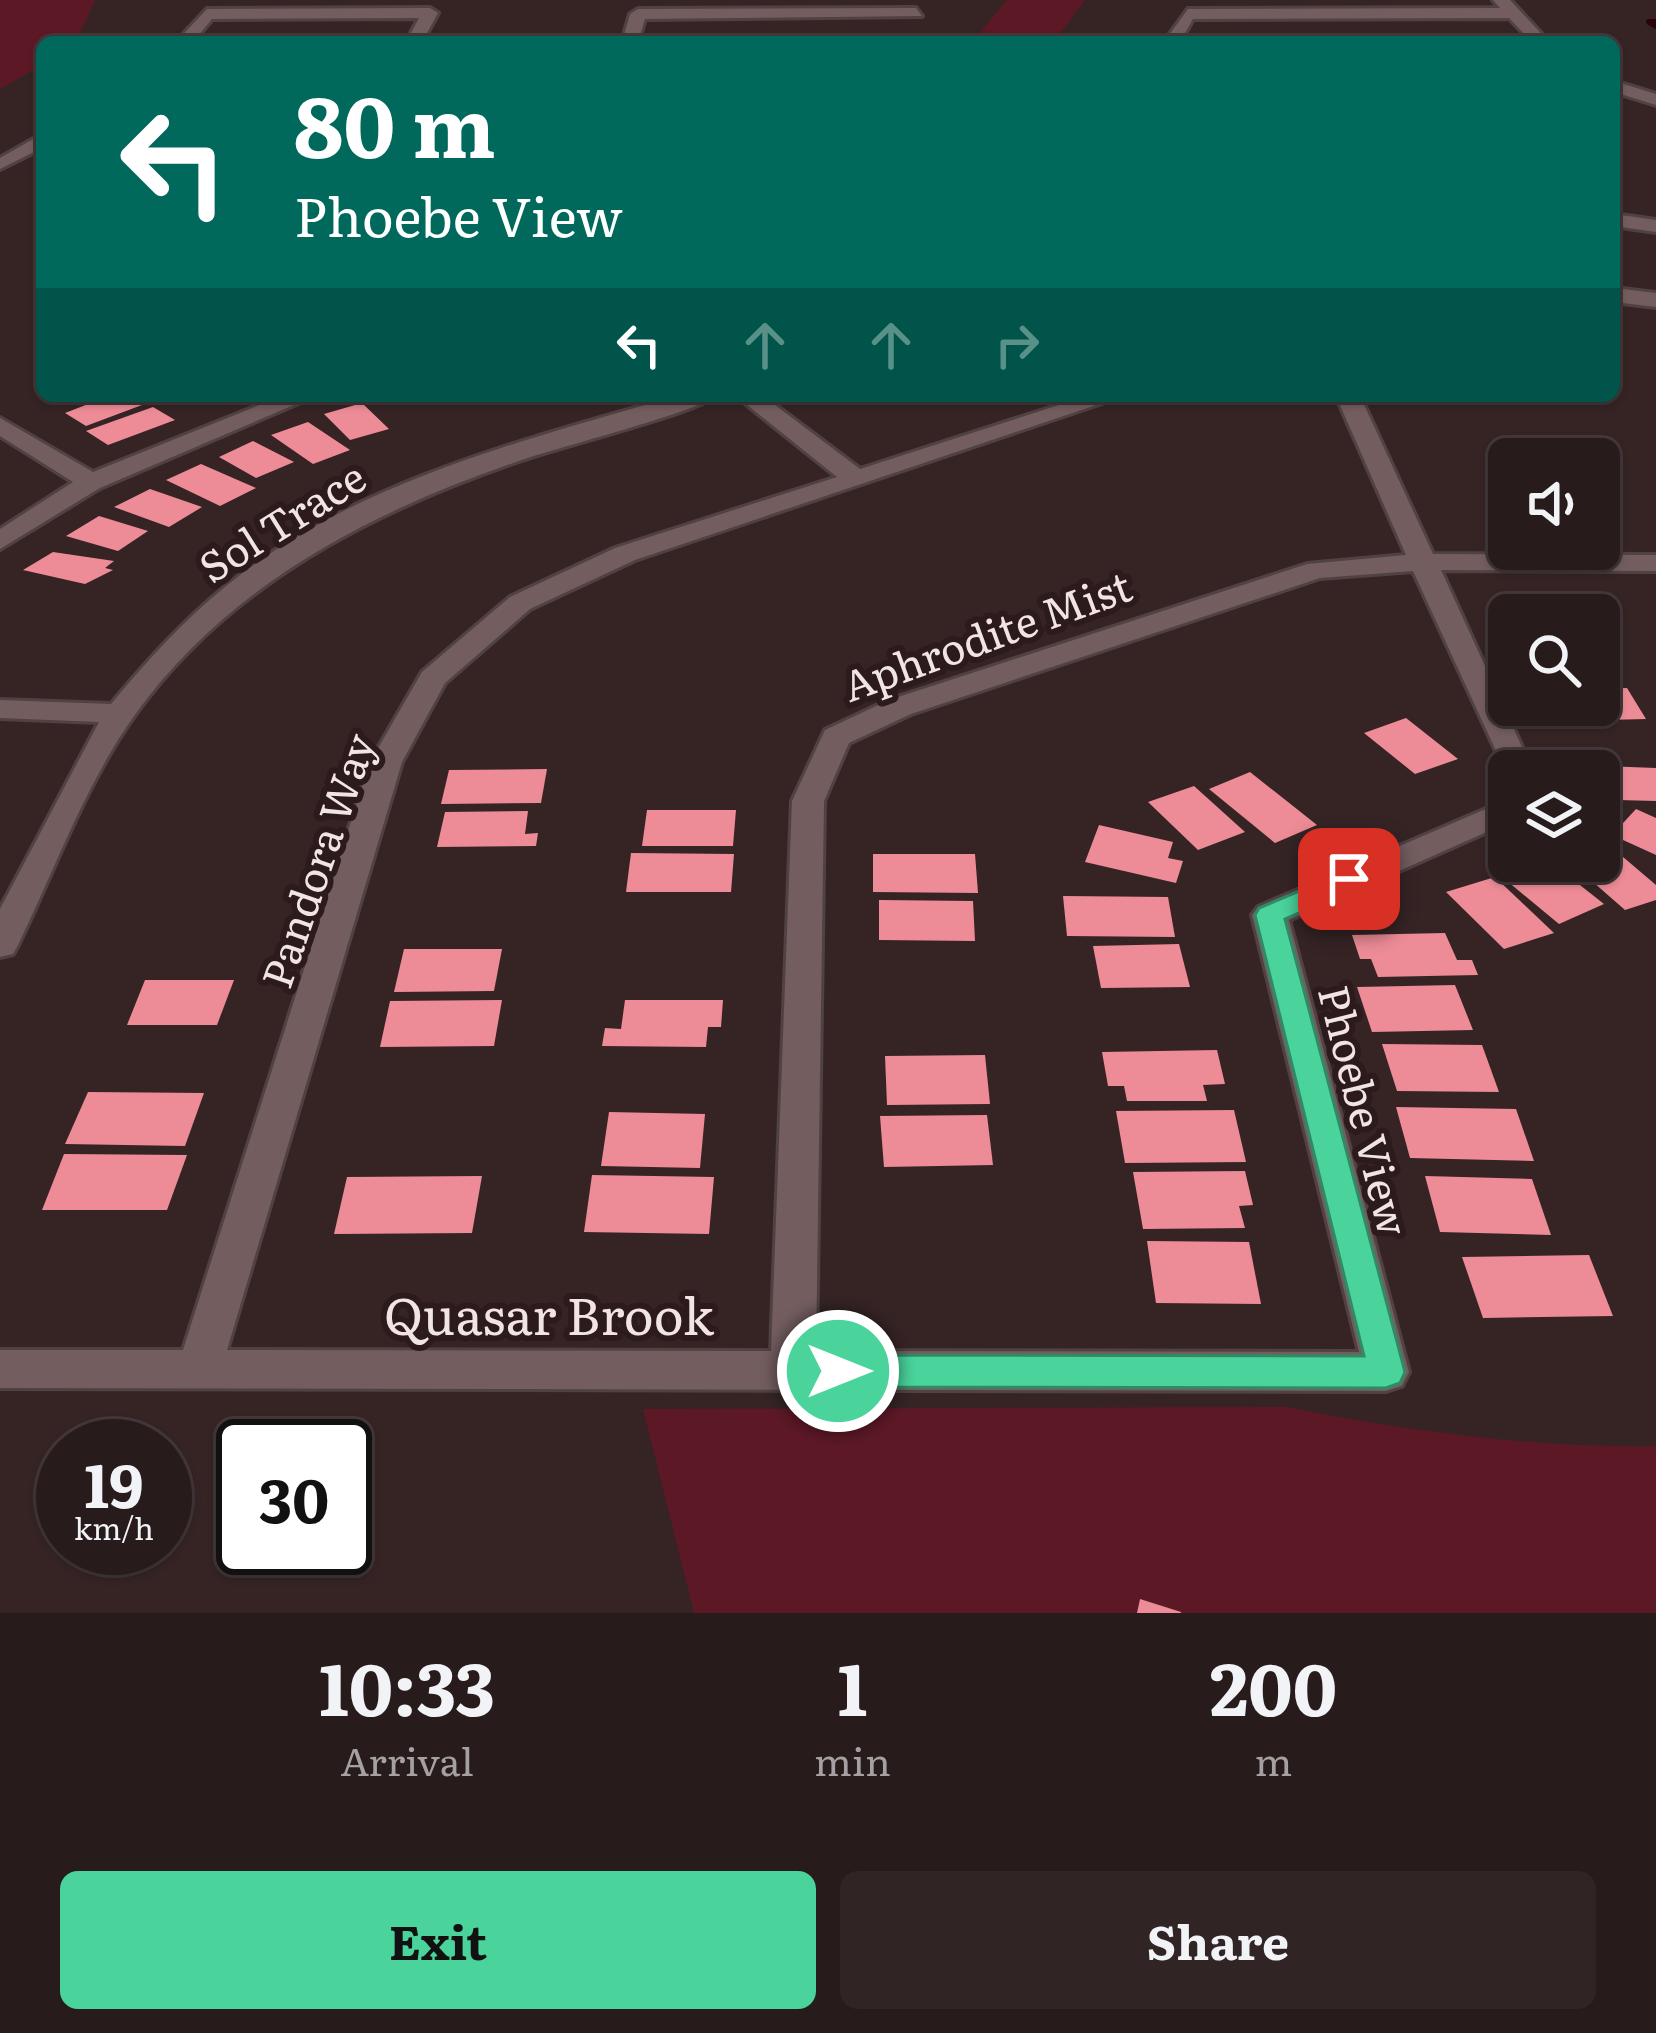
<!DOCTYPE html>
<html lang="en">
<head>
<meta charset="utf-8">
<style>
  :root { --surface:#281b1c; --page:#302425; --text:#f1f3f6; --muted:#a5a1a3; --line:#44393b; --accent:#4ad49c }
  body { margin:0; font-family:Literata,serif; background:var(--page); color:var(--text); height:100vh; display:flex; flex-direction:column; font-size:45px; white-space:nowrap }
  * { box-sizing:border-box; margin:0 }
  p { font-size:39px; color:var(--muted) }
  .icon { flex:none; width:66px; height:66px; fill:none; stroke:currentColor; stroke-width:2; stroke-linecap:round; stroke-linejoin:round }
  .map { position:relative; height:1613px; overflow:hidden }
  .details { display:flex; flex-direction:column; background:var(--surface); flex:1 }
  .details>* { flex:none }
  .banner { position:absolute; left:36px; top:36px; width:1584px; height:366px; border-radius:18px; box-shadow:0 3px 9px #0004,0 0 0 3px var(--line); background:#00695c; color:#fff; overflow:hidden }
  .fabs { position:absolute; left:1488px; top:438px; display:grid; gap:24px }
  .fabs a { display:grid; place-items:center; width:132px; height:132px; border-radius:18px; background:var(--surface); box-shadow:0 3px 9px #0004,0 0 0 3px var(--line); font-size:60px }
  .speed { position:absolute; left:36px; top:1419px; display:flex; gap:24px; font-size:60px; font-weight:700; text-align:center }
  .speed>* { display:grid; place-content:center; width:156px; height:156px; border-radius:50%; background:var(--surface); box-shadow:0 3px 9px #0004,0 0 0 3px var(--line); line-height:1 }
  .speed small { font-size:30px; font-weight:400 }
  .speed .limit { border:6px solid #111; border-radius:18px; background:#fff; color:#111 }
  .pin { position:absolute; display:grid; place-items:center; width:102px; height:102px; color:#fff; margin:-51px; border-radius:24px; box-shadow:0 6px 18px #0006 }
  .me { position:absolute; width:132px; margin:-66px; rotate:90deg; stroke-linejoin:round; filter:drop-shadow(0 0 9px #0008) }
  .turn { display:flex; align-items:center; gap:42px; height:252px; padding:0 60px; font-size:54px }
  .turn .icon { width:156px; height:156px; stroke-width:2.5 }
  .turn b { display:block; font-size:84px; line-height:102px }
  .lanes { display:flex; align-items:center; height:114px; padding:0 60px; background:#0003; justify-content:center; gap:60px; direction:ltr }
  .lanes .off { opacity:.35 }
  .eta { display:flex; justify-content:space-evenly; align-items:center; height:204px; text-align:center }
  .eta b { font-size:72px; font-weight:700; line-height:84px }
  .action { display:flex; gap:24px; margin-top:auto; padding:24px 60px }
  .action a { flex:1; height:138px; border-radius:18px; background:var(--accent); color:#111; font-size:48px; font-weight:700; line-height:138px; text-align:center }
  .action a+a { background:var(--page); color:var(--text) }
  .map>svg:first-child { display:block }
  .green { fill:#5d1826 }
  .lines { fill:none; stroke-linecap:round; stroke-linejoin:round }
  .stream { stroke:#2c020b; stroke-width:6 }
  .building { fill:#ed8c97 }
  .street-casing { stroke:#504142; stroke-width:6 }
  .street { fill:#735d5f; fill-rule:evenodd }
  .route { fill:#4ad49c; stroke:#308a65; stroke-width:3 }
  .labels { text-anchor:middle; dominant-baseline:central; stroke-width:12; stroke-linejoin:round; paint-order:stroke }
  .street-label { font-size:42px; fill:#f1e4e5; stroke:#2c1a1c }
  .near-street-label { font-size:51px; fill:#f1e4e5; stroke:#2c1a1c }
</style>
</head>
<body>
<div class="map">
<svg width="1656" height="1613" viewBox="0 0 1656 1613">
  <rect width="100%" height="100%" fill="#362425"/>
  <g class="green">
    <path d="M0 0H95L76 42H42V65L0 89Z"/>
    <path d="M1007 0H1085L1054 42H972Z"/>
    <path d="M1286 1407C1406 1431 1533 1448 1656 1446V1613H694L643 1409Z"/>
  </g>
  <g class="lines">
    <path class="stream" d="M1656 22H1649L1656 26"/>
  </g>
  <g class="building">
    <path d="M109 396H152L158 399 86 426 65 413Z"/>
    <path d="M362 403 389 429 350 440 324 414Z"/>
    <path d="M153 407 175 420 108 445 86 431Z"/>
    <path d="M308 422 350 450 313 464 271 435Z"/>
    <path d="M253 441 294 462 256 478 219 457Z"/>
    <path d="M201 464 256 488 220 506 166 480Z"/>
    <path d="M150 489 202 507 169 527 114 507Z"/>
    <path d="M99 516 148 531 118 551 66 536Z"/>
    <path d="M53 552 114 561 105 568 113 570 85 584 23 570Z"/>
    <path d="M1599 654H1605L1621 683H1599Z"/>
    <path d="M1627 688 1646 719 1565 721 1556 705H1599V689Z"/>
    <path d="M1406 718 1458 759 1415 774 1364 733Z"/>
    <path d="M1603 766 1656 768V801L1618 800Z"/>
    <path d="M547 769 541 803 441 804 449 770Z"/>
    <path d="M1250 772 1317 825 1275 843 1209 789Z"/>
    <path d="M1194 786 1245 832 1198 850 1148 802Z"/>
    <path d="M1636 809 1656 818V855L1612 835Z"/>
    <path d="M647 810H736L733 846H642Z"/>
    <path d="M528 811 525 834 538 833 536 846 437 847 445 812Z"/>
    <path d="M1099 825 1173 842 1168 858 1183 861 1176 883 1085 862Z"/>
    <path d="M1603 840 1656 885V900L1625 910 1569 861H1599Z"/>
    <path d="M631 853 734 854 731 892H626Z"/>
    <path d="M873 854H975L978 893 873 892Z"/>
    <path d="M1520 861 1535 870 1552 863 1604 904 1559 924 1495 871Z"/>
    <path d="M1495 877 1554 933 1504 949 1446 892Z"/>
    <path d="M1063 896 1168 897 1175 937 1067 936Z"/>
    <path d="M879 900 973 901 975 941 879 940Z"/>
    <path d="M1445 933 1457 960H1472L1478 975 1378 977 1371 959H1360L1352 935Z"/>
    <path d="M1179 944 1190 987 1101 988 1093 946Z"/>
    <path d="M404 949H502L494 991 394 992Z"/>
    <path d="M145 980H234L217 1025H127Z"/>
    <path d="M1455 985 1473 1030 1372 1032 1357 987Z"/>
    <path d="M502 1000 494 1046 380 1047 390 1001Z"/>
    <path d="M625 1000H723L721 1027H708L706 1047 602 1046 605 1028 621 1029Z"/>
    <path d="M1382 1044 1482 1045 1499 1092 1397 1091Z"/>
    <path d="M1217 1050 1225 1084 1203 1085 1207 1101H1127L1124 1086H1108L1102 1052Z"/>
    <path d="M985 1055 990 1104 887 1105 885 1056Z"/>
    <path d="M88 1092 204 1093 185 1146 65 1144Z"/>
    <path d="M1396 1107 1516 1109 1534 1161 1410 1158Z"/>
    <path d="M1234 1110 1246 1162 1125 1163 1116 1111Z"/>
    <path d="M609 1112 705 1114 700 1168 601 1166Z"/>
    <path d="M987 1115 993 1165 884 1167 880 1116Z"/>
    <path d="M64 1154 187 1155 167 1210H42Z"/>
    <path d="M1245 1171 1253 1205 1239 1206 1245 1228 1143 1229 1133 1172Z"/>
    <path d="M592 1175 714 1177 709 1234 584 1232Z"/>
    <path d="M482 1176 472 1233 334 1234 347 1177Z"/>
    <path d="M1425 1176 1532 1179 1551 1235 1440 1232Z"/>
    <path d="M1147 1241 1249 1242 1261 1304 1156 1303Z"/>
    <path d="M1589 1255 1613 1316 1483 1318 1462 1257Z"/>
    <path d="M1140 1599 1181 1612V1613H1137Z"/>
  </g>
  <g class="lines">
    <defs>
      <g id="street">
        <path d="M1493 0H1510L1549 42H1532L1509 18 1193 19 1180 42H1164L1188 9 1500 8Z"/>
        <path d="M430 8 438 13 422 42H406L419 18 212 19 193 42H176L207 9Z"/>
        <path d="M916 8 922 16 645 19 638 42H622L630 14 638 9Z"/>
        <path d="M1614 81 1656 94V105L1614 92Z"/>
        <path d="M42 134V148L0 169V158Z"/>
        <path d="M1614 214 1656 220V232L1614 226Z"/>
        <path d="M1614 288 1656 293V307L1614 302Z"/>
        <path d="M282 396H315L100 488 0 549V529L73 482 0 436V418L93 472Z"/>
        <path d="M677 396H715C698 412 551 449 516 462 368 513 227 586 134 716 85 785 55 869 18 945L13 954 0 957V909L99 722 0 718V700L111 704C147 661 182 622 225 587 351 483 524 440 677 396Z"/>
        <path d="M736 396H763L860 469 1087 396H1123L635 560 530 609 445 683 402 762 227 1350 771 1351 792 801 825 730 889 700 1307 564 1406 555 1336 396H1360L1433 554 1656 555V571L1441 570 1533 771H1509V779L1413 571 1320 578 911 714 849 743 824 801 816 1351 1359 1352 1252 915 1258 907 1509 799V822L1289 920 1409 1372 1402 1386 1386 1391 0 1388V1350H183L370 762 422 672 510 597 615 548 837 477Z"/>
      </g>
    </defs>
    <use href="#street" class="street-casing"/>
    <use href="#street" class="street"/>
  </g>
  <path class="route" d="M1349 870 1360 873V886L1285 919 1405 1372 1400 1383 1386 1388 838 1387 825 1382 820 1371 825 1360 838 1355 1364 1356 1255 915 1259 908Z"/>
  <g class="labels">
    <g class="street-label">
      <text transform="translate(281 520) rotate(-32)">Sol Trace</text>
      <text transform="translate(986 634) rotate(-20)">Aphrodite Mist</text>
      <text transform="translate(316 860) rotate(-71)">Pandora Way</text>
      <text transform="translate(1366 1110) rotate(76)">Phoebe View</text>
    </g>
    <g class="near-street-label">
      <text x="549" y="1313">Quasar Brook</text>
    </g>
  </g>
</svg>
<div class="fabs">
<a><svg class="icon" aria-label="sound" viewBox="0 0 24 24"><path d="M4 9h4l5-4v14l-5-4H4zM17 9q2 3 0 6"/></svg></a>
<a><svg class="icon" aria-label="search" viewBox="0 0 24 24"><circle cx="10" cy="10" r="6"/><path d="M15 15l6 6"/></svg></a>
<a><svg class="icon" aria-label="layers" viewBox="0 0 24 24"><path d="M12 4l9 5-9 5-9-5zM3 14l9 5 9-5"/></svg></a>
</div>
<div class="speed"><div>19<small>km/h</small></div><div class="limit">30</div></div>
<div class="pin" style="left:1349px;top:879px;background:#d93025"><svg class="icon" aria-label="arrive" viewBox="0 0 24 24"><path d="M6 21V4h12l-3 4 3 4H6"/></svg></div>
<svg class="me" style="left:838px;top:1371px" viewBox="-20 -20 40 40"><circle r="17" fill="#4ad49c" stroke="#fff" stroke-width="3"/><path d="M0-11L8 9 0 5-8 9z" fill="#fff"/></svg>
<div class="banner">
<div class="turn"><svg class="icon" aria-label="left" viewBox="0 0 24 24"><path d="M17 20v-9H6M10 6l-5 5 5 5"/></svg><div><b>80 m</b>Phoebe View</div></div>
<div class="lanes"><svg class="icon" aria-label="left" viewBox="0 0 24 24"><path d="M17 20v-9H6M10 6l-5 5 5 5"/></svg><svg class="icon off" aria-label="ahead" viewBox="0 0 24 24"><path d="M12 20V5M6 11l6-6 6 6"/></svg><svg class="icon off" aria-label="ahead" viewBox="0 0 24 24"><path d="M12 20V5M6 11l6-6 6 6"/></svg><svg class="icon off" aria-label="right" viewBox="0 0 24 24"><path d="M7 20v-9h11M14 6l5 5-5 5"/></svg></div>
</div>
</div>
<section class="details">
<div class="eta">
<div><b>10:33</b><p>Arrival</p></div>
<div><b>1</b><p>min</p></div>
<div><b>200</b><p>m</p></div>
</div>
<div class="action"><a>Exit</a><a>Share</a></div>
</section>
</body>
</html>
